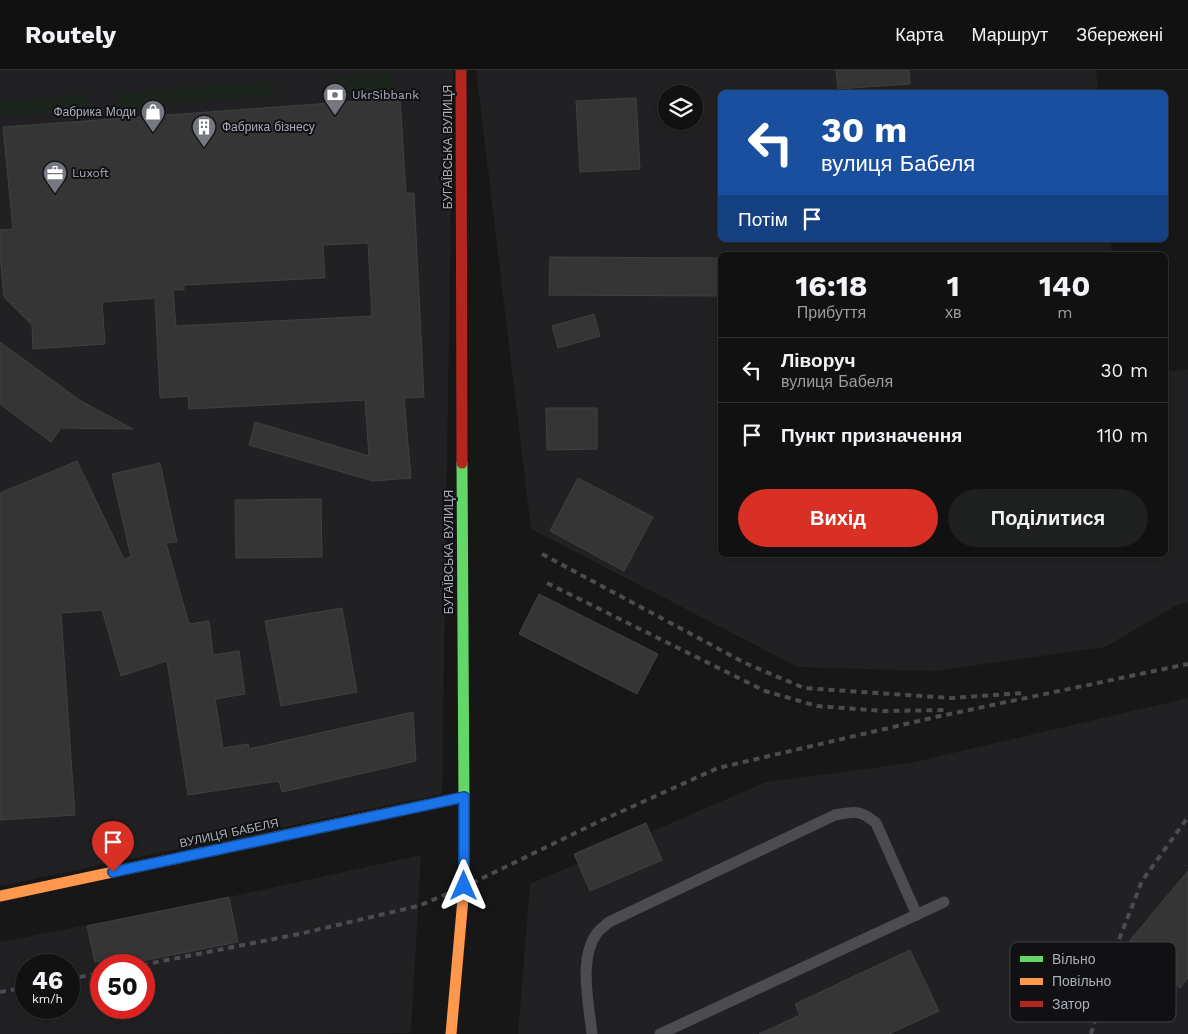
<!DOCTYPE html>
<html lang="uk">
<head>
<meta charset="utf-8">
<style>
  :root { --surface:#111; --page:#1e1f1f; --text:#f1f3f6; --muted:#9c9d9f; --line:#303131; --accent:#d93025 }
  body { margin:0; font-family:"Work Sans",sans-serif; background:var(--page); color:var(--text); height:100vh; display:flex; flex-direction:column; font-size:19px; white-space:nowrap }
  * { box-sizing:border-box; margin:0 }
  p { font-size:16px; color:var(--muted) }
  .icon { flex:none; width:28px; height:28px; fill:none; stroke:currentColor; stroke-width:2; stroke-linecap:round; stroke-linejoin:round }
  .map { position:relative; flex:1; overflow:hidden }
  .panel { position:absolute; left:718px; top:182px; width:450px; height:305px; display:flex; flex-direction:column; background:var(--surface); border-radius:8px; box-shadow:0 2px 8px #0003,0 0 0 1px var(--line) }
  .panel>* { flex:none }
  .hud { position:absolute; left:718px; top:20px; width:450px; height:152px; border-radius:8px; box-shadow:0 2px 8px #0003,0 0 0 1px var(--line); background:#1a4fa0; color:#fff; overflow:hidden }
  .tools { position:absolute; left:658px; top:15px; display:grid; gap:10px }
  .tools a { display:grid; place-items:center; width:45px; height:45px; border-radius:50%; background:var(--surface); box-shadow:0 2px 8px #0003,0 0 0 1px var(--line); font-size:25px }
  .speed { position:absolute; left:15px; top:884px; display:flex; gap:10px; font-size:25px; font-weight:700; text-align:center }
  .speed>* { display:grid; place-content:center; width:65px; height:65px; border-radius:50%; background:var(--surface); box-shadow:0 2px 8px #0003,0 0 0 1px var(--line); line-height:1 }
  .speed small { font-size:12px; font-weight:400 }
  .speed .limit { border:8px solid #d22; background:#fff; color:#111 }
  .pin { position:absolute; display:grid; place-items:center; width:42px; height:42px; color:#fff; margin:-51px -21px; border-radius:50% 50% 50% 0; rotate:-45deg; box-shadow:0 0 5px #0007 }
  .pin .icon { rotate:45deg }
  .me { position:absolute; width:55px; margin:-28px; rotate:0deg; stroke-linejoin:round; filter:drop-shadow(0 0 4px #0008) }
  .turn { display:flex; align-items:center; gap:18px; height:105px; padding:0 20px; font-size:22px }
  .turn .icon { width:65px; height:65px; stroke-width:2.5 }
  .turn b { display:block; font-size:35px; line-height:42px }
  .then { display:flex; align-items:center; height:48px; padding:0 20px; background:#0003; gap:10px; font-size:19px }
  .eta { display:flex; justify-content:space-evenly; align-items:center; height:85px; text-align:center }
  .eta b { font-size:30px; font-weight:700; line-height:35px }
  .cta { display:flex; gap:10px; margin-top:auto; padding:10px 20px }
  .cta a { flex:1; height:58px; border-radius:30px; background:var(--accent); color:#fff; font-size:20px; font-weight:700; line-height:58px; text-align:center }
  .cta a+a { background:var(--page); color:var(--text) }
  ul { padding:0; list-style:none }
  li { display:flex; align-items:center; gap:15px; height:65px; padding:0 20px; border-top:1px solid var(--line) }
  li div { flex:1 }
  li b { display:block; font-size:19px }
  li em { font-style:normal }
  header { display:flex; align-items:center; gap:30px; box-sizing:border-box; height:70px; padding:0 25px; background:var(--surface); border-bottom:1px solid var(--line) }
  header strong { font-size:24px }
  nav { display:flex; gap:28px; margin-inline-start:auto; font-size:18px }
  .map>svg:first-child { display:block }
  .built { fill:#212123; fill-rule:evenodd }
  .green { fill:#1d241e }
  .building { fill:#353536; stroke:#3f4043; fill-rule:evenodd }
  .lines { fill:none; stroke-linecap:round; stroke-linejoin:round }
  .lane { stroke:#4b4c50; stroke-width:11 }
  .fast { stroke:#63d668; stroke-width:11 }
  .slow { stroke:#ff974d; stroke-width:11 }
  .jam { stroke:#b3261e; stroke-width:11 }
  .rail { stroke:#4b4c4f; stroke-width:4; stroke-dasharray:6 5; stroke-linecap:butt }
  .route-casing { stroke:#114b97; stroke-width:12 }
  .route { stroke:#1a73e8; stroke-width:9 }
  .labels { text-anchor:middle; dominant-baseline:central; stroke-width:4; stroke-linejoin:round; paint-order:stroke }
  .poi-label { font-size:12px; fill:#a8adb8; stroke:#111113; text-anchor:start }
  .street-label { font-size:12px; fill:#a8adb8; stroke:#111113 }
  .key { fill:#111113; stroke:#3e4045; stroke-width:1 }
  .key-label { font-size:14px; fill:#a8adb8 }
</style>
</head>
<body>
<header>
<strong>Routely</strong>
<nav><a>Карта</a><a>Маршрут</a><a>Збережені</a></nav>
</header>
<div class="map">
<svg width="1188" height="964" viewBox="0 0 1188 964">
  <rect width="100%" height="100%" fill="#171717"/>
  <g class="built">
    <path d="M0 0H453L442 724 0 816Z"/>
    <path d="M476 0H1096L1098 22H720V170H1111L1112 185H720V485H1165V302L1188 299V532L1177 535 1105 577 933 601 798 597 531 459ZM666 24H694V51H666Z"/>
    <path d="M1188 628V964H518L530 814 766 712 910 693Z"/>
    <path d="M421 785 411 963 0 964V872L229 827ZM26 895H69V938H26ZM101 895H144V938H101Z"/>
  </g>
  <g class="green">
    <path d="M393 2 395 19 335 23 334 6Z"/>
    <path d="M275 11 276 26 117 38 116 22Z"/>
    <path d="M86 24 87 40 0 48V32Z"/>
  </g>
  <g class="building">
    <path d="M836 0H909L910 14 838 19Z"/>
    <path d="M400 28 406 123H414L424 327 404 328 411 408 373 411 249 375 255 352 369 386 365 330 189 339 188 326 160 328 155 228 102 232 105 274 33 279 32 255 4 227 0 185V160L13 159 3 57ZM368 173 372 246 176 256 173 220H184V215L325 208 323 175Z"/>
    <path d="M636 28 640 99 580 102 576 31Z"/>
    <path d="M550 187 720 188V226L549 225Z"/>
    <path d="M594 244 600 266 558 278 552 256Z"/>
    <path d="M0 272 81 331 133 359 61 358 51 372 0 334Z"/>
    <path d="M546 338H597V379L547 380Z"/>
    <path d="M77 391 124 489 131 487 112 404 160 393 177 472 166 473 189 554 209 551 213 585 239 581 245 624 215 629 223 678 248 674 249 679 413 642 416 691 282 722 279 711 188 725 167 591 121 606 102 540 61 543 75 745 0 750V423Z"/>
    <path d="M578 408 653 447 624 501 550 461Z"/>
    <path d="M321 429 322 487 236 488 235 430Z"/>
    <path d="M539 524 658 584 637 624 519 564Z"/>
    <path d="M342 538 357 622 281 636 265 551Z"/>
    <path d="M646 753 662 790 590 821 574 784Z"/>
    <path d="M1188 801V908L1180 918 1127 874Z"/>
    <path d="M229 827 238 872 121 895H115L113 888 95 892 87 856Z"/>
    <path d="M910 880 939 941 889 964H759L800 945 795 934Z"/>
  </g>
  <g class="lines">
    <g class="lane">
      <path d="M592 964C589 934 578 889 597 863 600 859 605 856 609 852L835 745C854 741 861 740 876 753L917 845"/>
      <path d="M660 964 944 832"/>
    </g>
    <path class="fast" d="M462 393 464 735"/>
    <g class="slow">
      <path d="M0 826 379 745"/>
      <path d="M451 964 464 817V735"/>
    </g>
    <g class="jam">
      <path d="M461 0 462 393"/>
      <path d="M379 745 464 727"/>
    </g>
    <g class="rail">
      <path d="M542 484 745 593 804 618 951 628 1024 623"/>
      <path d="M547 513 765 621 817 636 883 641 947 640"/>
      <path d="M142 895 299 864 418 836 464 817 598 752 718 698 940 646 1188 594"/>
      <path d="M69 909 101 903"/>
      <path d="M0 922 26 917"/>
      <path d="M1091 964 1113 885 1142 811 1188 747"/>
    </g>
  </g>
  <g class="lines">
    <defs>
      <path id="route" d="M113 802 464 727V816"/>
    </defs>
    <use href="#route" class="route-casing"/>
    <use href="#route" class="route"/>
  </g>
  <defs>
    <symbol id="bank-pin" viewBox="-11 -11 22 30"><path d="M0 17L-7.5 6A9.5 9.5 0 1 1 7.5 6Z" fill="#757880" stroke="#111113"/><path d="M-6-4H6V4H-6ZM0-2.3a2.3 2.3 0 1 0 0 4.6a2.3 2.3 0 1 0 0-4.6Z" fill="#fff"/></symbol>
    <symbol id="shop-pin" viewBox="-11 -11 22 30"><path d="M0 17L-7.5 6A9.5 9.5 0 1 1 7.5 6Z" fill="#757880" stroke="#111113"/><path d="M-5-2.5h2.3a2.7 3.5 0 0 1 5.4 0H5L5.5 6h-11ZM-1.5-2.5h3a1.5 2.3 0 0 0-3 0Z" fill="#fff"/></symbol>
    <symbol id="building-pin" viewBox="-11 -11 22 30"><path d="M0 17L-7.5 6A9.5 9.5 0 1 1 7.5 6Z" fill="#757880" stroke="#111113"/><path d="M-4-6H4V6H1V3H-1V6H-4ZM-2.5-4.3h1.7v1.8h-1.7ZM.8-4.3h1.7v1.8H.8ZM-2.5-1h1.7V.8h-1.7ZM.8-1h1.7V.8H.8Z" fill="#fff"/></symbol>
    <symbol id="office-pin" viewBox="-11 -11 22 30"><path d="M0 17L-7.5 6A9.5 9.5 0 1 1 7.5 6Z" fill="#757880" stroke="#111113"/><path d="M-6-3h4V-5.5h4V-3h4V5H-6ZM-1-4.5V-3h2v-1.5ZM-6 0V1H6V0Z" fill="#fff"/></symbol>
  </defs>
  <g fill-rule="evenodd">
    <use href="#bank-pin" x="321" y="11" width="28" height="38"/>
    <use href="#shop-pin" x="139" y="28" width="28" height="38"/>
    <use href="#building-pin" x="190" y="43" width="28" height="38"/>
    <use href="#office-pin" x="41" y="89" width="28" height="38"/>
  </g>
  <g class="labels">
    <g class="poi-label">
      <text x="352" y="25">UkrSibbank</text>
      <text x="136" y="42" text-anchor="end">Фабрика Моди</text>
      <text x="222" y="57">Фабрика бізнесу</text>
      <text x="72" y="103">Luxoft</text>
    </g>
    <g class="street-label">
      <text transform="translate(448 77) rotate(-90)">БУГАЇВСЬКА ВУЛИЦЯ</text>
      <text transform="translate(449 482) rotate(-90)">БУГАЇВСЬКА ВУЛИЦЯ</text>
      <text transform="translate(229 763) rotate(-12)">ВУЛИЦЯ БАБЕЛЯ</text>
    </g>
  </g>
  <rect x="1010" y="872" width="166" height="80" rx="8" class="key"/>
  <rect x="1020" y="886" width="23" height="6" fill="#63d668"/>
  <rect x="1020" y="908" width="23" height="7" fill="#ff974d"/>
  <rect x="1020" y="931" width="23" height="6" fill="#b3261e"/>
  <g class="key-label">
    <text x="1052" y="894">Вільно</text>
    <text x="1052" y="916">Повільно</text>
    <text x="1052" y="939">Затор</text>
  </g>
</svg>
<div class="tools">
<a><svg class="icon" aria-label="layers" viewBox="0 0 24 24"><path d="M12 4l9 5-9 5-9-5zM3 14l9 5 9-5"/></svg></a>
</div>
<div class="speed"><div>46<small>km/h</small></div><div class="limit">50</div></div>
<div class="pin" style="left:113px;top:802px;background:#d93025"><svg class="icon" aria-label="arrive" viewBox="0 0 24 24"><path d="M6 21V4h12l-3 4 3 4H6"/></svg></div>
<svg class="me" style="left:464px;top:816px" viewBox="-20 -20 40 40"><path d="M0-17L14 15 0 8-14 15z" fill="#1a73e8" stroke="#fff" stroke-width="4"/></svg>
<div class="hud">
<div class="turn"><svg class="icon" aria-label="left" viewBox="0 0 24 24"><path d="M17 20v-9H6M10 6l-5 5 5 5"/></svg><div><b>30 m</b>вулиця Бабеля</div></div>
<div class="then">Потім<svg class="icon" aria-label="arrive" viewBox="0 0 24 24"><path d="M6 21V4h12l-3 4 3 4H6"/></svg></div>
</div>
<section class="panel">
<div class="eta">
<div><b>16:18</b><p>Прибуття</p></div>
<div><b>1</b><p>хв</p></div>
<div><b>140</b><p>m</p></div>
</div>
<ul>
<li><svg class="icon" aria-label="left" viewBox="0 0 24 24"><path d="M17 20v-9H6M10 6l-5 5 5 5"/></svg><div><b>Ліворуч</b><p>вулиця Бабеля</p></div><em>30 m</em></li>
<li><svg class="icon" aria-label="arrive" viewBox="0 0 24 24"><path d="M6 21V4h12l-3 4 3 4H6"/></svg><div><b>Пункт призначення</b></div><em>110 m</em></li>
</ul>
<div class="cta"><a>Вихід</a><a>Поділитися</a></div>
</section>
</div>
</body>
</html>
